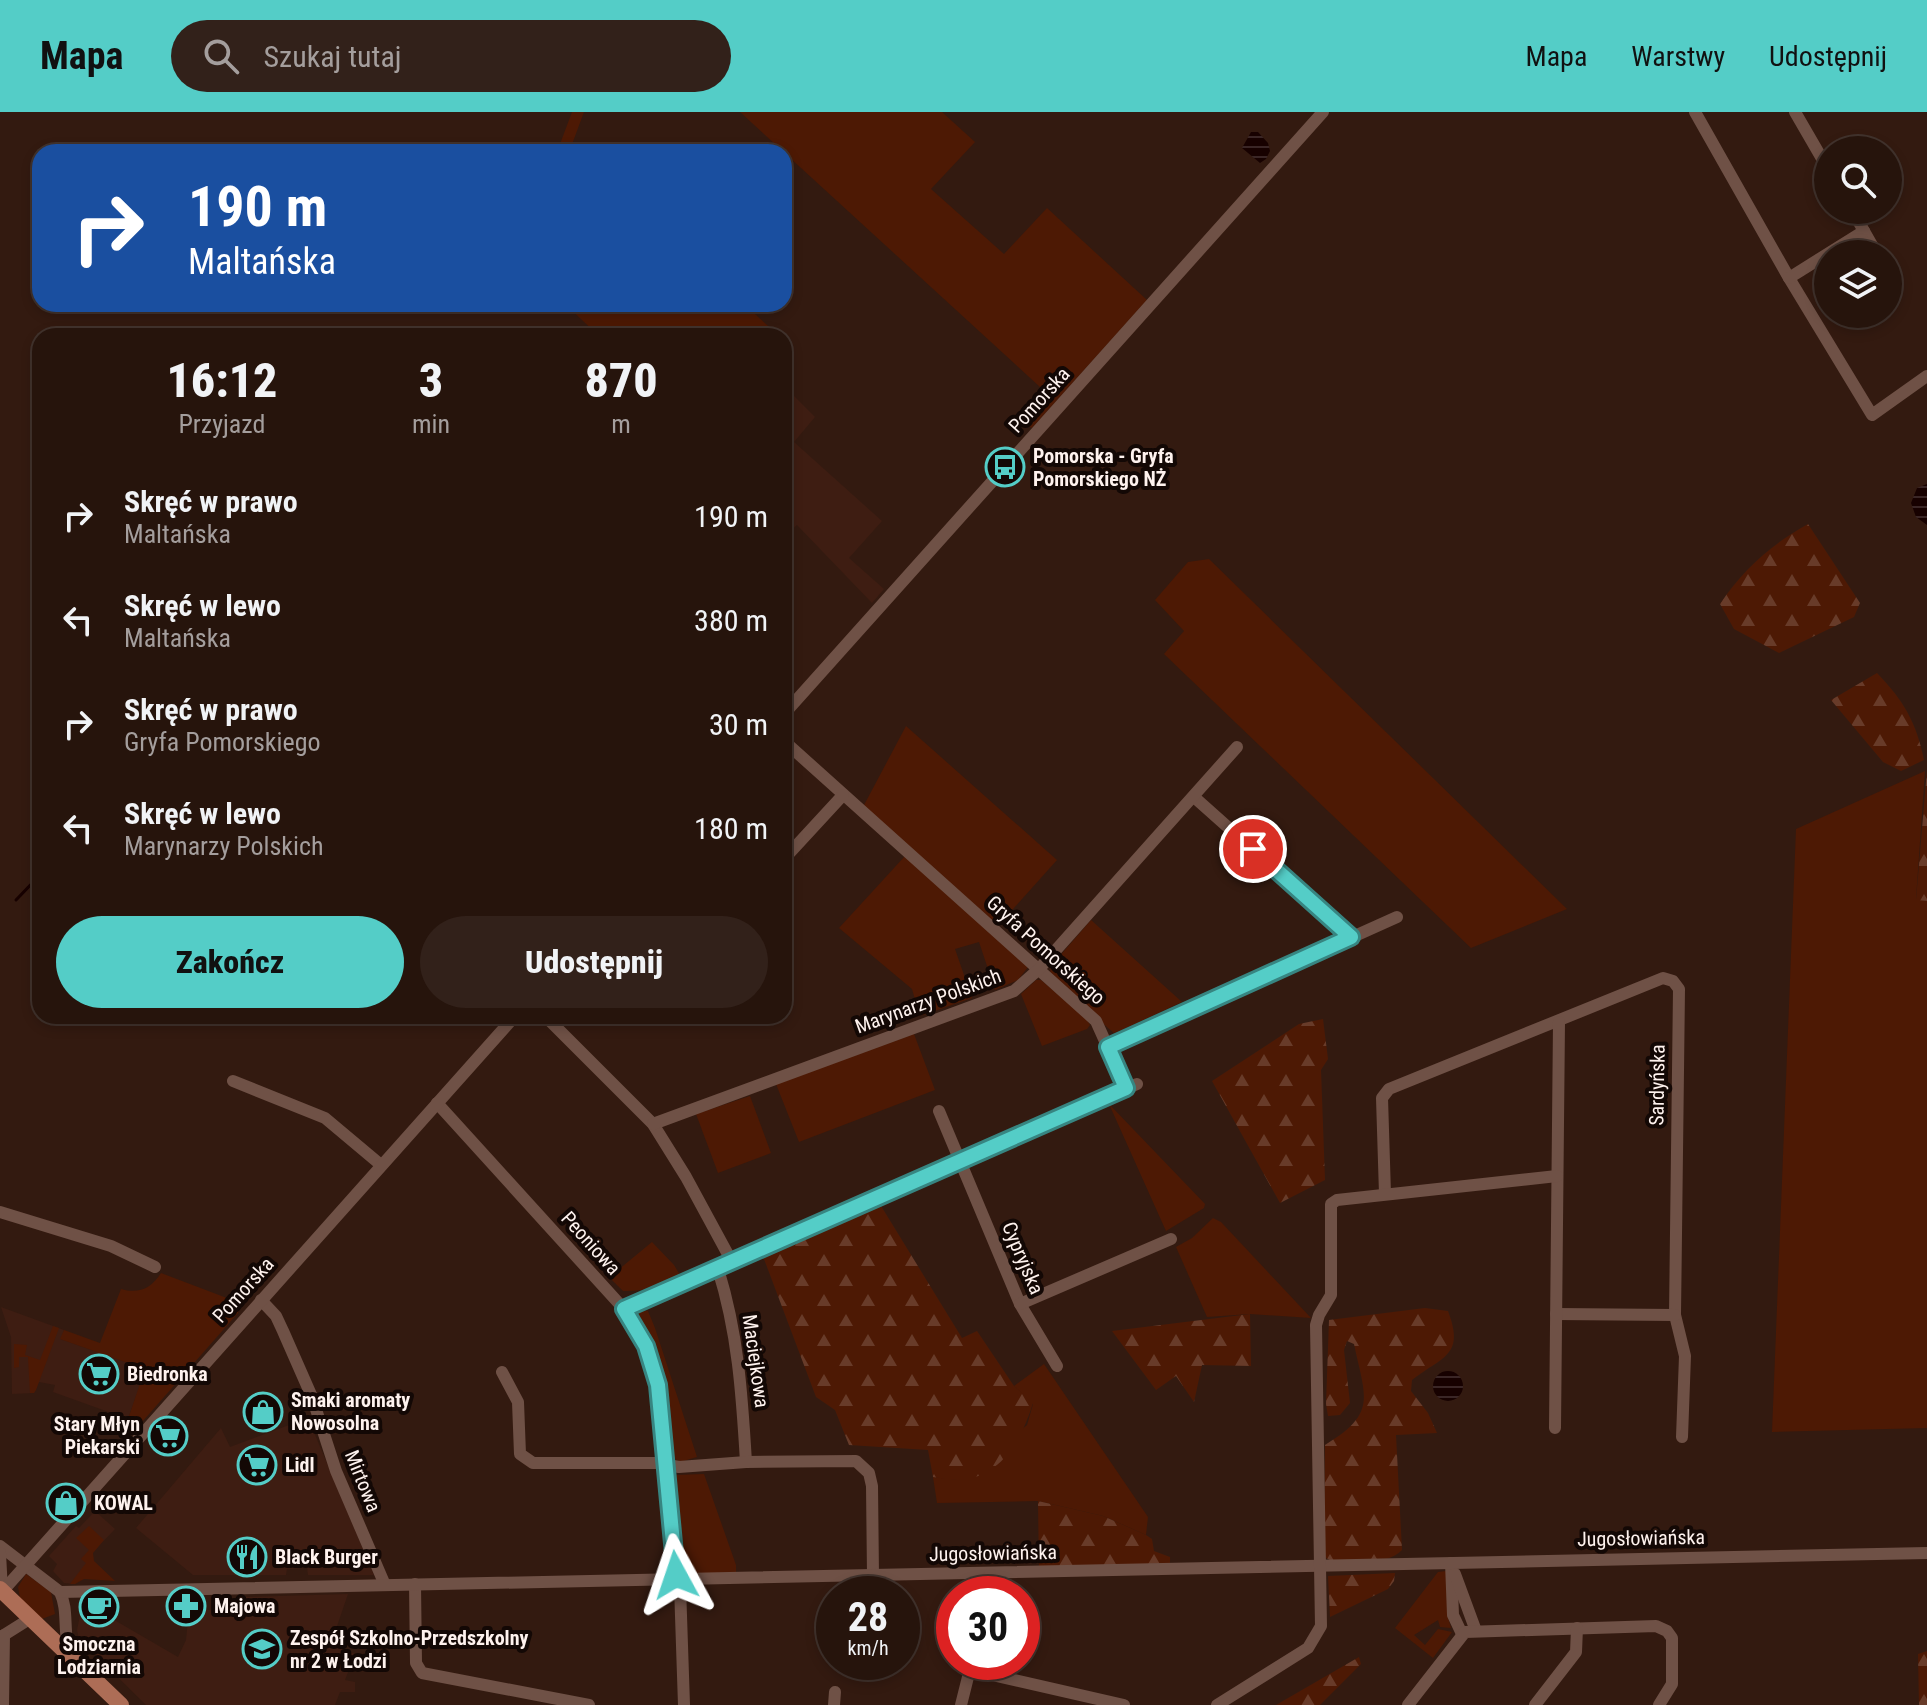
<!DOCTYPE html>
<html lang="pl">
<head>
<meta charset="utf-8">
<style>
  :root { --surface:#26140c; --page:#32211a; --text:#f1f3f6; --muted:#a49e9d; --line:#42332d; --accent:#54cdc7 }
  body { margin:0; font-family:"Roboto Condensed",sans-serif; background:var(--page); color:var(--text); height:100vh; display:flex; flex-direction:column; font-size:30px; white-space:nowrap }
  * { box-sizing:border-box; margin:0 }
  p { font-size:26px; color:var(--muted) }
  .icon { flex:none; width:44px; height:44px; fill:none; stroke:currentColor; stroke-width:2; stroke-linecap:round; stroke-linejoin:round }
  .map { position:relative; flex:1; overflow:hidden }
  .side { position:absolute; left:32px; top:216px; width:760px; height:696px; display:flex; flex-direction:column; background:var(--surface); border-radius:24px; box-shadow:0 4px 12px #0003,0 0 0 2px var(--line) }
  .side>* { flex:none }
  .banner { position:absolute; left:32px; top:32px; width:760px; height:168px; border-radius:24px; box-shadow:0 4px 12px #0003,0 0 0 2px var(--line); background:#1a4fa0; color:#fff; overflow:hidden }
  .controls { position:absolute; left:1814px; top:24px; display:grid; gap:16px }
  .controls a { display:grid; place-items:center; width:88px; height:88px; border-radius:50%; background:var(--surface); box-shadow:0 4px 12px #0003,0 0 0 2px var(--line); font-size:40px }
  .speed { position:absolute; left:816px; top:1464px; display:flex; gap:16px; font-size:40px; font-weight:700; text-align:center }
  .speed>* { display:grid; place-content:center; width:104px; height:104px; border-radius:50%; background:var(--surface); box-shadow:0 4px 12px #0003,0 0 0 2px var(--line); line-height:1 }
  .speed small { font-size:20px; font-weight:400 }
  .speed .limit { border:12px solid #d22; background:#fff; color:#111 }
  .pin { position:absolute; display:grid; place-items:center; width:68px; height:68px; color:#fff; margin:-34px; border:4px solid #fff; border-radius:50%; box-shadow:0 2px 8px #0007 }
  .me { position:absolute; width:88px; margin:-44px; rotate:355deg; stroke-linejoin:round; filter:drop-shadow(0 0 6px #0008) }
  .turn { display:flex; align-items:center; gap:28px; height:168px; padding:0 24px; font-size:36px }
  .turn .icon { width:104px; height:104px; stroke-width:2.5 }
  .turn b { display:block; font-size:56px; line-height:68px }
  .eta { display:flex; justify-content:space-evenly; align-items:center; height:136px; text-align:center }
  .eta b { font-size:48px; font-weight:800; line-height:56px }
  .primary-button { display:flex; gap:16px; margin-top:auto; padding:16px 24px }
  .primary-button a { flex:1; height:92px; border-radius:48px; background:var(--accent); color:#111; font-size:32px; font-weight:800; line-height:92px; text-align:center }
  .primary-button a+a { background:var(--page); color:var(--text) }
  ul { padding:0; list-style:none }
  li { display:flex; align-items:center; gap:24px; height:104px; padding:0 24px }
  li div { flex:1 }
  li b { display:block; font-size:30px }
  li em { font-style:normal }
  header { display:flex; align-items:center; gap:48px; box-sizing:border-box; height:112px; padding:0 40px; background:var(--accent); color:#111 }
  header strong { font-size:38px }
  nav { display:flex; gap:44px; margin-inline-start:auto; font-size:28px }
  .search { width:560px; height:72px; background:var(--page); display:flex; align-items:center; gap:20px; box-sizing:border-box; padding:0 28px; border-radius:44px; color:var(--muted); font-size:30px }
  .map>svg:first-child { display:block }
  .built { fill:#3e1d12 }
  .grass { fill:#4d1904 }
  .forest { fill:url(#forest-firs) }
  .water { fill:url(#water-rules) }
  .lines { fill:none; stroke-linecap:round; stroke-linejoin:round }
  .stream { stroke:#170100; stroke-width:3 }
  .minor { stroke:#6f5146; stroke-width:12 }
  .major { stroke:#ad6d56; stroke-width:16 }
  .route-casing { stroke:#378581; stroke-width:20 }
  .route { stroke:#54cdc7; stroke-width:14 }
  .labels { text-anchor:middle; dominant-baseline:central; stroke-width:8; stroke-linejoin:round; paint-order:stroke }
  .street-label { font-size:20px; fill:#fef2ee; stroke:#130805 }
  .poi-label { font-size:20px; font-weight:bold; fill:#fef2ee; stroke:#130805; text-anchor:start }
</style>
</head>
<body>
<header>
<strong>Mapa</strong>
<div class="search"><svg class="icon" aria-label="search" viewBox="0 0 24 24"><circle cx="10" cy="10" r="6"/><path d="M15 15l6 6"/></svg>Szukaj tutaj</div>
<nav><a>Mapa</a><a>Warstwy</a><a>Udostępnij</a></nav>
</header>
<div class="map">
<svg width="1927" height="1593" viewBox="0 0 1927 1593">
  <defs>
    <pattern id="forest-firs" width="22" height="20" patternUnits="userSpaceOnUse" patternTransform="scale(2)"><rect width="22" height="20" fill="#4d1904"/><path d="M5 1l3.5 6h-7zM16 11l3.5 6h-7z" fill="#683b29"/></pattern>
    <pattern id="water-rules" width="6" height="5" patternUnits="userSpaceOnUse" patternTransform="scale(2)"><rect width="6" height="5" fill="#170100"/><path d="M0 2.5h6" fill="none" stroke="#3a2626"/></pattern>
  </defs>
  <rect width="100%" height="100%" fill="#331a10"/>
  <g class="built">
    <path d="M784 274 815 305 794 330 882 409 849 446 884 477 872 491 797 413 789 420 784 416Z"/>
    <path d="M1 1195 64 1218 61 1227 146 1257 128 1307 53 1280 55 1273 39 1270 34 1281 12 1282 11 1225Z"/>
    <path d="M308 1306 374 1463H308L307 1456 287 1457 286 1463H193L136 1416 221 1316 230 1335Z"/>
    <path d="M95 1399 115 1417 92 1441 75 1472 64 1471 53 1459 57 1452 49 1444 76 1414 79 1416Z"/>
    <path d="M348 1482 331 1532 355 1542 345 1568 355 1570V1580H340L335 1593H146L79 1527 77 1518 80 1503 92 1495 178 1545 186 1528 190 1486H200L204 1498H210L245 1492 246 1485Z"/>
  </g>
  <g class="grass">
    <path d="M572 0H584L571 35 576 40H557Z"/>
    <path d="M740 0H942L975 30 931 77 1004 142 1047 96 1147 188 1032 316 1028 314 1052 286Z"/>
    <path d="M565 192H744L779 224H599Z"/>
    <path d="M1209 447 1567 797 1471 836 1164 542 1184 519 1155 488 1188 450Z"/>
    <path d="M906 614 1057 748 997 815 863 695Z"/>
    <path d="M1925 659 1916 787 1927 789V1316L1772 1320 1796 717Z"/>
    <path d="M905 744 1028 855 1018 868 995 878 979 830 955 837 972 886 923 903 918 898 912 877 839 816Z"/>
    <path d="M1091 808 1182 890 1122 918 1114 921 1108 916 1050 861 1051 854Z"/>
    <path d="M1036 868H1041L1086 906 1090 913 1087 917 1042 934 1021 882Z"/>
    <path d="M914 922 935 978 799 1030 776 972Z"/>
    <path d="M750 984 771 1041 718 1061 696 1002Z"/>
    <path d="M1109 992 1205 1092 1204 1096 1166 1119Z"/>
    <path d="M1213 1106 1221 1110 1311 1206 1250 1202 1207 1205 1176 1135 1192 1126Z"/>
    <path d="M652 1130 674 1153 680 1163 685 1161C666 1173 645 1180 623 1179L611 1167 612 1163Z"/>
    <path d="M161 1161 240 1191 238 1201 142 1310 128 1307 145 1257 60 1227 64 1218 100 1231 121 1177C138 1182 151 1177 161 1161Z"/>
    <path d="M639 1198 648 1199 655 1216 697 1345 680 1350 672 1345 662 1267 636 1202Z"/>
    <path d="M53 1214 59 1216 36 1278 34 1281H30L28 1245H19V1255L14 1256V1232L27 1233 25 1243 40 1248Z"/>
    <path d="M1044 1252 1148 1405 1146 1423 1103 1404 1038 1389 937 1391 933 1365 959 1368 1027 1313 1033 1292 1014 1274Z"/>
    <path d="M704 1362 736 1453V1460L686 1463 680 1461 678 1456 675 1363Z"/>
    <path d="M89 1414 104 1428 93 1441 94 1449 115 1469 84 1467 75 1472H70L86 1451 81 1447 89 1438 76 1426Z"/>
    <path d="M1446 1459 1448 1505 1451 1516 1440 1515 1438 1508 1414 1523 1425 1533 1438 1517 1452 1520 1433 1546 1395 1516 1438 1460Z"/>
    <path d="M26 1462 51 1480 55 1502 42 1507 20 1486 18 1475Z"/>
  </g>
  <g class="forest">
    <path d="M1808 412 1860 491 1854 505 1779 541 1734 517 1720 492C1743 457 1772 432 1808 412Z"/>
    <path d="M1877 561C1904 589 1916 610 1924 648L1901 659 1883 650 1831 588Z"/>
    <path d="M1927 658V789L1916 788Z"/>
    <path d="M1323 907 1328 947 1321 958 1325 1068 1280 1091 1212 969 1299 912Z"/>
    <path d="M878 1089 962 1226 977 1219 1014 1274 1033 1291C1022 1327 1001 1366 958 1368 950 1368 941 1366 933 1365L928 1338 849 1333 835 1298 816 1285 761 1139Z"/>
    <path d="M1425 1196 1448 1199C1465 1244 1443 1244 1412 1268L1411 1279 1428 1301 1437 1321 1396 1323 1402 1438C1385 1455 1353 1448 1330 1448L1324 1445 1325 1333C1378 1301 1365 1285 1354 1232L1347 1229 1344 1238 1350 1291 1340 1303 1328 1304 1326 1292 1329 1208Z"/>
    <path d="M1250 1202 1251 1254 1202 1253 1194 1290 1176 1264 1156 1278 1112 1219Z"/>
    <path d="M1038 1389 1103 1404 1146 1423 1152 1427 1154 1439 1170 1445V1451L1039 1457Z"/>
    <path d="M1395 1461 1394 1469 1388 1477 1330 1505 1328 1464Z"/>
    <path d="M1927 1539V1593H1919L1918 1542Z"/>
    <path d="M1359 1545 1361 1552 1320 1593H1276Z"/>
  </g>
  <g class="water">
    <path d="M1251 20H1258L1268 31 1270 39 1266 47 1260 51 1242 36Z"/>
    <path d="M1927 372V413L1916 405 1911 391 1917 376Z"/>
    <circle cx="1448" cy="1274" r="15"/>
  </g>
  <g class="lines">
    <path class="stream" d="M16 788 40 763"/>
    <g class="minor">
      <path d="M1695 0 1789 166 1872 303 1927 264"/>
      <path d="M1795 0 1828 57"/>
      <path d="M1852 98 1877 142"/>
      <path d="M1888 160 1891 165"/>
      <path d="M1789 166 1864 119"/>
      <path d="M784 602 1323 0"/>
      <path d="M784 629 1096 909 1126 976"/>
      <path d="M1194 685 1351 825"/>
      <path d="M784 747 843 683"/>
      <path d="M545 904 653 1012 686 1065 731 1148"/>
      <path d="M1108 935 1397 805"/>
      <path d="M233 969 325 1006 381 1053"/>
      <path d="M437 991 624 1197C674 1262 669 1379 674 1459L680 1474 684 1593"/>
      <path d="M939 999 1020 1192 1057 1254"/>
      <path d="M653 1012 1014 879 1039 857 1237 635"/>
      <path d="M1385 1082 1382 986 1389 977 1663 866 1673 869 1679 877 1675 1203 1685 1244 1682 1325"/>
      <path d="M0 1100 111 1134 155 1155"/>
      <path d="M717 1154C738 1219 742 1283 746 1350"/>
      <path d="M261 1188 276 1204 283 1219 312 1285 336 1359 385 1473"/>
      <path d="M1020 1192 1171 1127"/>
      <path d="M624 1197 1137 972"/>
      <path d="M1556 1202 1675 1203"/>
      <path d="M502 1260 518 1290 520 1342 533 1351H657L679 1355 746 1350 856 1349 869 1361 872 1374 873 1463"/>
      <path d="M1555 1316 1559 910"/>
      <path d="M0 1434 60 1480C66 1493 65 1505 66 1519 66 1528 70 1537 72 1546"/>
      <path d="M0 1441 2 1479"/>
      <path d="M1451 1451 1453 1503 1462 1522"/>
      <path d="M1455 1462 1476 1519"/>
      <path d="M415 1472 416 1551 422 1561 589 1593"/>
      <path d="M60 1480 1927 1441"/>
      <path d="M0 1482 515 904"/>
      <path d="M985 1482 990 1462"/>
      <path d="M4 1523 31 1506"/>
      <path d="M970 1558 1124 1593"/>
      <path d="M3 1593 4 1523"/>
      <path d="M834 1593 835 1580"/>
      <path d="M961 1593 971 1553"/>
      <path d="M1217 1593 1308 1536 1321 1514 1316 1213 1319 1203 1331 1183V1092L1337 1088 1557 1064"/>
      <path d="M1408 1593 1465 1520 1656 1514 1667 1519 1672 1526V1572L1659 1593"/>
      <path d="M1535 1593 1576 1540 1577 1516"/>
    </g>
    <path class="major" d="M0 1477 121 1593"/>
  </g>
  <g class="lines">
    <defs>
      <path id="route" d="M676 1463 658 1273 646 1234 624 1197 1126 976 1108 935 1351 825 1253 737"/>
    </defs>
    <use href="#route" class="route-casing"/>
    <use href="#route" class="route"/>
  </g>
  <defs>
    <symbol id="bus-ring" viewBox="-11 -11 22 22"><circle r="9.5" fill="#130805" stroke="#54cdc7" stroke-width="1.5"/><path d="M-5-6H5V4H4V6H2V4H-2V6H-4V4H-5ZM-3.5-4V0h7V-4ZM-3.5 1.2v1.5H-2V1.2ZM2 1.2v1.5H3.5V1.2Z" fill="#54cdc7"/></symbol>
    <symbol id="supermarket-ring" viewBox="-11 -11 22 22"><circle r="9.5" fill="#130805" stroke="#54cdc7" stroke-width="1.5"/><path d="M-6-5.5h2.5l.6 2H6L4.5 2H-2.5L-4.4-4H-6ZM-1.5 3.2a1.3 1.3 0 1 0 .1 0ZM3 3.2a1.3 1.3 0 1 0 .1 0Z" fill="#54cdc7"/></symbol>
    <symbol id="shop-ring" viewBox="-11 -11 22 22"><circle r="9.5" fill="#130805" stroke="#54cdc7" stroke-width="1.5"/><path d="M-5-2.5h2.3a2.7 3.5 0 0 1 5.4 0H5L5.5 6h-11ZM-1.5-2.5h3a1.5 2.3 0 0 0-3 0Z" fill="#54cdc7"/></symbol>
    <symbol id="restaurant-ring" viewBox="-11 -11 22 22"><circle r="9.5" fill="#130805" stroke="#54cdc7" stroke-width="1.5"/><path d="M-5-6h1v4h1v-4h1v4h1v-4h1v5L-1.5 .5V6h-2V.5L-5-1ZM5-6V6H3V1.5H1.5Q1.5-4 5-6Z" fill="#54cdc7"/></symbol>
    <symbol id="pharmacy-ring" viewBox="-11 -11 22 22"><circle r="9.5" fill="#130805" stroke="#54cdc7" stroke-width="1.5"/><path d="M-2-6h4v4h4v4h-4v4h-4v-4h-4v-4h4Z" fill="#54cdc7"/></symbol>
    <symbol id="cafe-ring" viewBox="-11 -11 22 22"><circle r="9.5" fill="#130805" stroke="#54cdc7" stroke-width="1.5"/><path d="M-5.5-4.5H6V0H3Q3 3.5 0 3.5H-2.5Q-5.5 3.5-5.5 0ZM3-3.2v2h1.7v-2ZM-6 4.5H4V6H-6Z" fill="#54cdc7"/></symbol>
    <symbol id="school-ring" viewBox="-11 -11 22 22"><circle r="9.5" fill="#130805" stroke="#54cdc7" stroke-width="1.5"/><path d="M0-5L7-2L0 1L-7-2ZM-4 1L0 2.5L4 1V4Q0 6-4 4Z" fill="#54cdc7"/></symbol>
  </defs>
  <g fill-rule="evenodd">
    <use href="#bus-ring" x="983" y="333" width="44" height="44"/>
    <use href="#supermarket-ring" x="77" y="1240" width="44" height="44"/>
    <use href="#shop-ring" x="241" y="1278" width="44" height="44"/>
    <use href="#supermarket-ring" x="146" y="1302" width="44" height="44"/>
    <use href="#supermarket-ring" x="235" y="1331" width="44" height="44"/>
    <use href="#shop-ring" x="44" y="1369" width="44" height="44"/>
    <use href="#restaurant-ring" x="225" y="1423" width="44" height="44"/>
    <use href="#pharmacy-ring" x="164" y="1472" width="44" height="44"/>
    <use href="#cafe-ring" x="77" y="1473" width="44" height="44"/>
    <use href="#school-ring" x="240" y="1515" width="44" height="44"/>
  </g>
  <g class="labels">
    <g class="street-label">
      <text transform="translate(1039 288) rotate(-48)">Pomorska</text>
      <text transform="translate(1046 838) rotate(42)">Gryfa Pomorskiego</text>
      <text transform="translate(928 889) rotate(-20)">Marynarzy Polskich</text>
      <text transform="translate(1657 973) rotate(-89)">Sardyńska</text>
      <text transform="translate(591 1131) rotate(48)">Peoniowa</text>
      <text transform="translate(1023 1146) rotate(67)">Cypryjska</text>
      <text transform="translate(243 1178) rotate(-48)">Pomorska</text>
      <text transform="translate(756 1249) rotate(82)">Maciejkowa</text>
      <text transform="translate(363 1369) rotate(68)">Mirtowa</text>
      <text transform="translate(1641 1426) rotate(-1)">Jugosłowiańska</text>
      <text transform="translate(993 1441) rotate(-1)">Jugosłowiańska</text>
    </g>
    <g class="poi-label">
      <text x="1033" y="344">Pomorska - Gryfa<tspan x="1033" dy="23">Pomorskiego NŻ</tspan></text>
      <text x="127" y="1262">Biedronka</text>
      <text x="291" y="1288">Smaki aromaty<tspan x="291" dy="23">Nowosolna</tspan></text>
      <text x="140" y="1312" text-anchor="end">Stary Młyn<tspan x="140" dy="23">Piekarski</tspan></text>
      <text x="285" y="1353">Lidl</text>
      <text x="94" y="1391">KOWAL</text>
      <text x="275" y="1445">Black Burger</text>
      <text x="214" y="1494">Majowa</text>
      <text x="290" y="1526">Zespół Szkolno-Przedszkolny<tspan x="290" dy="23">nr 2 w Łodzi</tspan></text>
      <text x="99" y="1532" text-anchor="middle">Smoczna<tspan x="99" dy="23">Lodziarnia</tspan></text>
    </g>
  </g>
</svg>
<div class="controls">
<a><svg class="icon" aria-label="search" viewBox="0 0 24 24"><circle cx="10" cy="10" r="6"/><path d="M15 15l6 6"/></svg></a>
<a><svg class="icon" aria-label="layers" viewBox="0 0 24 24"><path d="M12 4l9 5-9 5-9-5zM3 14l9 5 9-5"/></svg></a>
</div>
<div class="speed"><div>28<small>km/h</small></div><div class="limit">30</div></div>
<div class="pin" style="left:1253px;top:737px;background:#d93025"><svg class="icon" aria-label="arrive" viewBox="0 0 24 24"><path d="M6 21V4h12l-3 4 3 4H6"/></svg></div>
<svg class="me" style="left:676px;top:1463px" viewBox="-20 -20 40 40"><path d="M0-17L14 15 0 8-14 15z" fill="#54cdc7" stroke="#fff" stroke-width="4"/></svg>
<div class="banner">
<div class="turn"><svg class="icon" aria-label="right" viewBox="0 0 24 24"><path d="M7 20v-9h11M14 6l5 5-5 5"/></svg><div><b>190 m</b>Maltańska</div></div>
</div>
<section class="side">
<div class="eta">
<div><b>16:12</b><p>Przyjazd</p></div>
<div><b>3</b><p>min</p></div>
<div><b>870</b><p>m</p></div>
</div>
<ul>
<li><svg class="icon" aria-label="right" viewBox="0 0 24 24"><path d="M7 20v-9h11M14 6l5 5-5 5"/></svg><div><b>Skręć w prawo</b><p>Maltańska</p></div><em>190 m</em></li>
<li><svg class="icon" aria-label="left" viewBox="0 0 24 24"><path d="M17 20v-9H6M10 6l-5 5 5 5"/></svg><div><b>Skręć w lewo</b><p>Maltańska</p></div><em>380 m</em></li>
<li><svg class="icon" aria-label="right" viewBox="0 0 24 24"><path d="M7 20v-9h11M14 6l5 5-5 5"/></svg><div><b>Skręć w prawo</b><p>Gryfa Pomorskiego</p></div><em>30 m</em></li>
<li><svg class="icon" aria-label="left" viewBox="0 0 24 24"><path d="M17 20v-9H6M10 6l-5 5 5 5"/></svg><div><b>Skręć w lewo</b><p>Marynarzy Polskich</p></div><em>180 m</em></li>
</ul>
<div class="primary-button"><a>Zakończ</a><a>Udostępnij</a></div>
</section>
</div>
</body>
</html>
